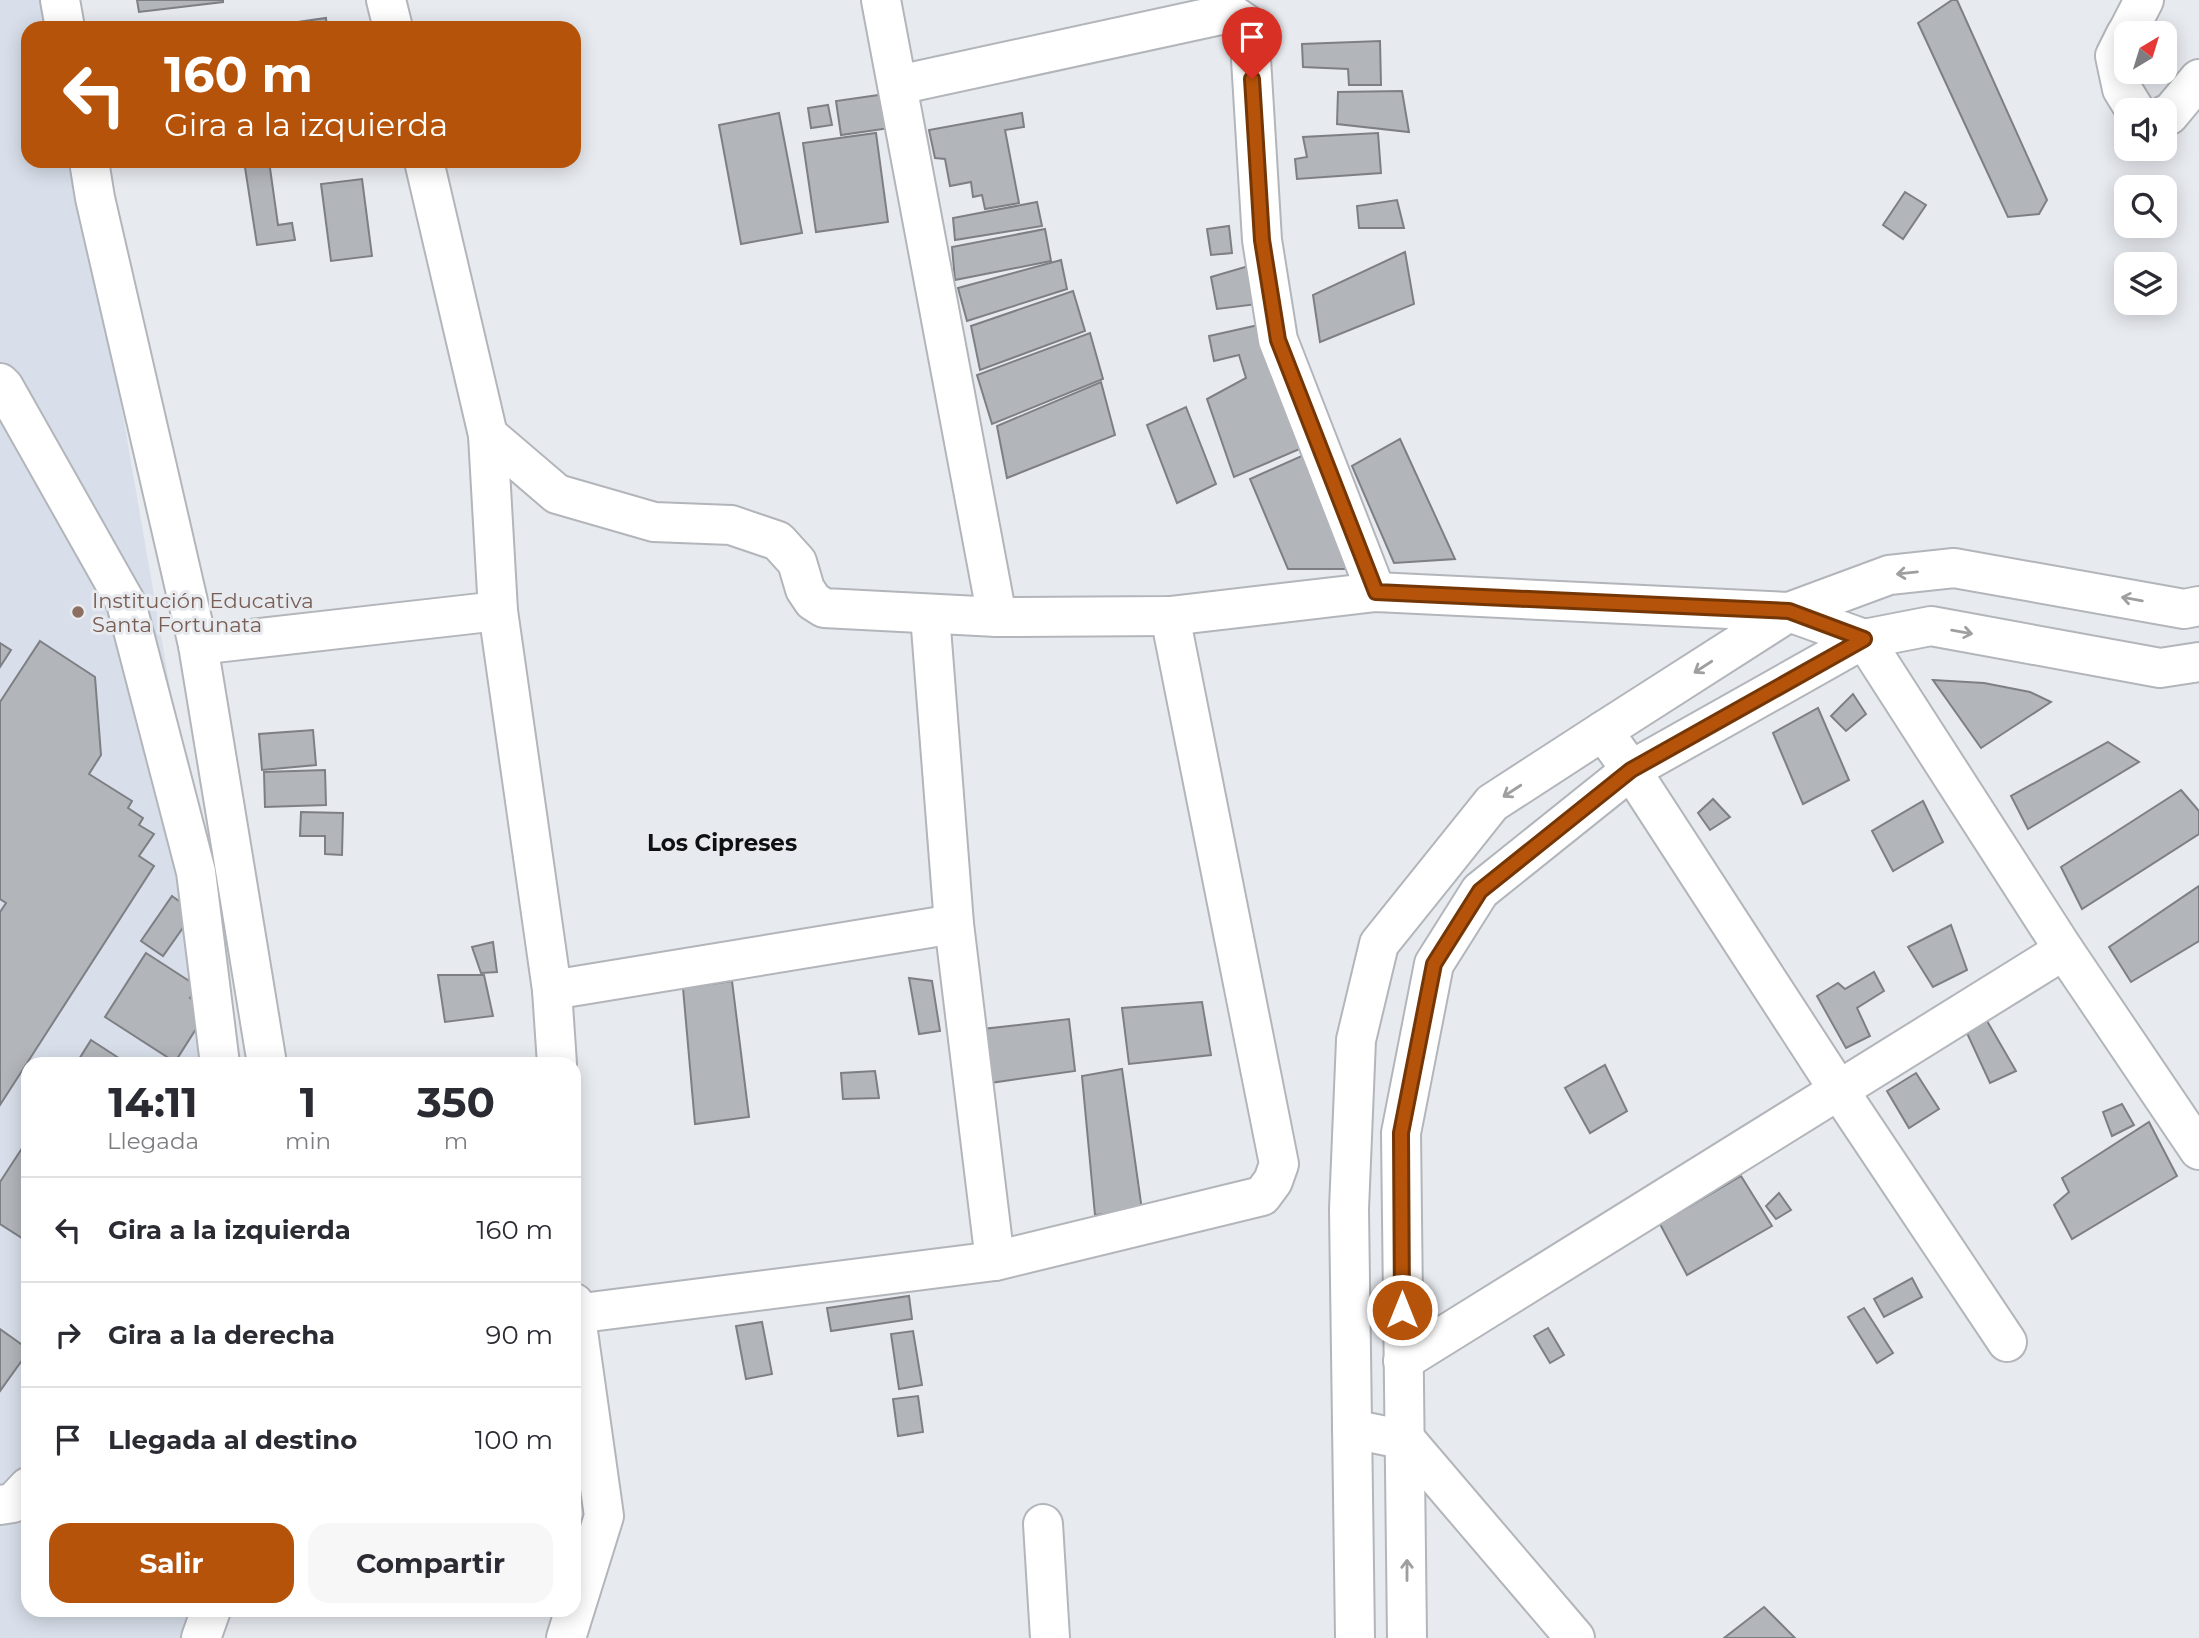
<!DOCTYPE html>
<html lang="es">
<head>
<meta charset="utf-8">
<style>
  :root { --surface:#fff; --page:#f7f7f7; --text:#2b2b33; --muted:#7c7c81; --line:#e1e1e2; --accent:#b45309 }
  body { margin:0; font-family:Montserrat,sans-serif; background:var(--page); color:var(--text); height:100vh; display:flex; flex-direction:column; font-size:26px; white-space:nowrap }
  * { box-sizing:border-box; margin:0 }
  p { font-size:23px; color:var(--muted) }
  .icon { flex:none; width:38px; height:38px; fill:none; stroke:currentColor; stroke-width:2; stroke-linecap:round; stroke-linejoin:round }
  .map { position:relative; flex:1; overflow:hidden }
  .drawer { position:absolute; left:21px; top:1057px; width:560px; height:560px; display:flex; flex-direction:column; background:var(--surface); border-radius:21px; box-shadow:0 4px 18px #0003 }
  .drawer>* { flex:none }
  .top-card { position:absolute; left:21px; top:21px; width:560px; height:147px; border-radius:21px; box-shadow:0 4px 18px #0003; background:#b45309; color:#fff; overflow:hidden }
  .needle { width:46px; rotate:38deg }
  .tools { position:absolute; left:2114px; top:21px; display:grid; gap:14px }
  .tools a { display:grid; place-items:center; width:63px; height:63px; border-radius:14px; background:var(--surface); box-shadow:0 4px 18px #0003; font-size:35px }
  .pin { position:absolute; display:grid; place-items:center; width:60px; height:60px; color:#fff; margin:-72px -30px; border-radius:50% 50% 50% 0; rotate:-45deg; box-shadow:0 0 7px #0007 }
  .pin .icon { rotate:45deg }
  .me { position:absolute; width:77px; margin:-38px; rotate:0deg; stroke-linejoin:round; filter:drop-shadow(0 0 5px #0008) }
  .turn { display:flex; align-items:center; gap:24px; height:147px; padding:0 28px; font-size:32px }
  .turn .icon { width:91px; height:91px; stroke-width:2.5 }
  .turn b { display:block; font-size:49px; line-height:60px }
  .eta { display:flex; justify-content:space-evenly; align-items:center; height:119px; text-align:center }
  .eta b { font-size:42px; font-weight:700; line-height:49px }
  .button { display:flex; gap:14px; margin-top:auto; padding:14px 28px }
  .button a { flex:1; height:80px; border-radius:21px; background:var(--accent); color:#fff; font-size:28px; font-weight:700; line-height:80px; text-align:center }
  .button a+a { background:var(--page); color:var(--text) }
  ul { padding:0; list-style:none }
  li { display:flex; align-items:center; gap:21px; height:105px; padding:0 28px; border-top:2px solid var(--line) }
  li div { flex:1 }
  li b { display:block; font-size:26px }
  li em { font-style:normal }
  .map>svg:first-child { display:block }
  .built { fill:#d8dfea }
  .building { fill:#b2b5ba; stroke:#7d7f84; stroke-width:2 }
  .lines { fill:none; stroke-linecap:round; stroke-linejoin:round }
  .minor-casing { stroke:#b2b5ba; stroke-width:42 }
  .secondary-casing { stroke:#b2b5ba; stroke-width:42 }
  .minor { stroke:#fff; stroke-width:38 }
  .secondary { stroke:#fff; stroke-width:38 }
  .oneway { stroke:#9f9fa0 }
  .route-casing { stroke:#753606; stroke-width:18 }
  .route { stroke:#b45309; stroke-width:12 }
  .education-dot { fill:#8d6e63; stroke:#e7eaef; stroke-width:2.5 }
  .labels { text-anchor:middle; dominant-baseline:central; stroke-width:6; stroke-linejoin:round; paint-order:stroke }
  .education-label { font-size:21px; fill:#785e54; stroke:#e7eaef; text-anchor:start }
  .neighbourhood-label { font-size:23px; font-weight:bold; fill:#0f1012; stroke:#e7eaef }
</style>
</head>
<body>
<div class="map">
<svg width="2199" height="1638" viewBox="0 0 2199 1638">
  <rect width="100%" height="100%" fill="#e7eaef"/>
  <path class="built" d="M0 0H51L56 28H28V161H79L235 1064H28V1610H190L181 1638H0Z"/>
  <g class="building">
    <path d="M137 0H223V2L139 12Z"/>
    <path d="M1952 0H1957L2047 200 2039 214 2008 217 1918 23Z"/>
    <path d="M326 18 327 28H256Z"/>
    <path d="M1380 41 1381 85H1349L1348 69 1303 67 1302 44Z"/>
    <path d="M1402 91 1409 132 1337 124 1338 92Z"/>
    <path d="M886 94 890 128 841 135 836 101Z"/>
    <path d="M828 105 832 125 811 128 808 108Z"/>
    <path d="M779 113 802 233 741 244 719 125Z"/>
    <path d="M1022 113 1024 127 1005 130 1019 203 985 209 982 195 973 197 971 182 950 186 945 159 935 158 929 130Z"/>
    <path d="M876 133 888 222 816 232 803 143Z"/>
    <path d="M1378 133 1381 173 1297 179 1295 159 1307 157 1303 137Z"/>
    <path d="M244 161H269L278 225 292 223 295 240 257 245Z"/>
    <path d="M362 179 372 256 331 261 321 184Z"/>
    <path d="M1905 192 1926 205 1903 239 1883 225Z"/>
    <path d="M1397 200 1404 228H1359L1357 206Z"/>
    <path d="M1037 202 1042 226 955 240 953 218Z"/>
    <path d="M1229 226 1232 253 1211 255 1207 229Z"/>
    <path d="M1045 229 1051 261 955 280 952 247Z"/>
    <path d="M1405 252 1414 304 1320 342 1313 295Z"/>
    <path d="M1061 260 1067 289 967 321 958 288Z"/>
    <path d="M1252 265 1258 304 1217 309 1211 277Z"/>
    <path d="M1073 291 1085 331 980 370 971 326Z"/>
    <path d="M1263 324 1302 448 1234 477 1207 399 1246 378 1239 355 1214 361 1209 336Z"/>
    <path d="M1090 333 1103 379 992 424 977 375Z"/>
    <path d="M1101 382 1115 435 1007 478 997 426Z"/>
    <path d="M1186 407 1216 484 1177 503 1147 425Z"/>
    <path d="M1400 439 1455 559 1394 563 1352 466Z"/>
    <path d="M1306 454 1347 569H1288L1250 479Z"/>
    <path d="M40 641 95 677 101 755 89 774 132 801 128 808 143 818 139 825 154 834 139 856 154 866 0 1105V912L6 903 0 899V702Z"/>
    <path d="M0 643 11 650 0 667Z"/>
    <path d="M1933 680 1984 683 2030 692 2051 702 1981 748Z"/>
    <path d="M1853 694 1866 714 1846 731 1831 716Z"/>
    <path d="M1818 708 1849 780 1803 804 1773 733Z"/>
    <path d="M313 730 316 765 262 770 259 734Z"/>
    <path d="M2108 742 2139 762 2028 829 2011 796Z"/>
    <path d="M325 770 326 805 265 807 264 772Z"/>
    <path d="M2181 790 2199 811V834L2082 909 2061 867Z"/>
    <path d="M1713 799 1730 817 1710 830 1698 813Z"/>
    <path d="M1923 801 1943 842 1893 871 1872 831Z"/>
    <path d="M301 812 343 813 342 855 325 854V836H300Z"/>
    <path d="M2199 886V941L2131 982 2109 947Z"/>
    <path d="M172 896 194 912 163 956 141 941Z"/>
    <path d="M1951 925 1967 970 1933 987 1908 947Z"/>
    <path d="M493 942 497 972 481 973 472 947Z"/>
    <path d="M146 953 197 986 190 998 208 1010 175 1062 105 1017Z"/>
    <path d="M1874 972 1884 991 1857 1008 1870 1036 1846 1048 1817 996 1838 983 1845 989Z"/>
    <path d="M438 975H484L493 1016 445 1022Z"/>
    <path d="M909 978 932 981 940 1031 919 1034Z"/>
    <path d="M732 981 749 1117 695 1124 683 988Z"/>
    <path d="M1202 1002 1211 1055 1129 1064 1122 1008Z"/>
    <path d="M1069 1019 1075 1071 990 1083 983 1029Z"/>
    <path d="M1987 1021 2016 1071 1990 1083 1966 1031Z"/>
    <path d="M91 1040 128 1064H76Z"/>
    <path d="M1605 1065 1627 1111 1590 1133 1565 1088Z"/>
    <path d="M1122 1069 1142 1210 1095 1215 1082 1076Z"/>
    <path d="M875 1071 879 1098 843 1099 841 1073Z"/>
    <path d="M1916 1073 1939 1109 1909 1128 1887 1091Z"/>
    <path d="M2122 1104 2134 1125 2112 1136 2103 1112Z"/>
    <path d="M2149 1122 2177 1176 2072 1239 2054 1205 2069 1192 2062 1178Z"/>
    <path d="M28 1139V1242L0 1224V1182Z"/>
    <path d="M1741 1176 1772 1226 1687 1275 1660 1224Z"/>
    <path d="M1779 1193 1791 1210 1776 1219 1766 1206Z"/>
    <path d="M1912 1278 1922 1297 1884 1317 1874 1299Z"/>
    <path d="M909 1296 912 1319 831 1331 827 1308Z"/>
    <path d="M1864 1308 1893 1353 1877 1363 1848 1317Z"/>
    <path d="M762 1322 772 1374 746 1379 736 1326Z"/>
    <path d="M1548 1328 1564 1355 1550 1363 1534 1336Z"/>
    <path d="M0 1329 28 1349V1352L0 1391Z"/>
    <path d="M913 1331 922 1385 899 1389 891 1334Z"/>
    <path d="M918 1396 923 1432 898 1436 893 1399Z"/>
    <path d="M1764 1607 1795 1638H1724Z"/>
  </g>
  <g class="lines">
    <defs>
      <g id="minor">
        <path d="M60 0 65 28"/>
        <path d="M386 0 393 28"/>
        <path d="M881 0 997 617"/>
        <path d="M2127 33 2144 0"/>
        <path d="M2126 34 2115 56 2122 89 2135 110"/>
        <path d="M898 85 1230 13 1249 26 1262 240 1278 340 1376 592"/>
        <path d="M2165 115H2169L2199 79"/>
        <path d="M89 161 95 198 198 645 267 1064"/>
        <path d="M424 161 488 435 498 611 552 990 557 1064"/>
        <path d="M0 383 4 387 126 603 196 872 220 1064"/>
        <path d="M488 435 557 494 654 522 731 525 778 541 797 562 805 589 813 601 824 608 997 617 1170 616 1376 592 1789 612 1864 639 2064 950 2199 1150"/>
        <path d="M930 615 954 924 995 1261"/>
        <path d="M198 645 498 611"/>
        <path d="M1603 731 1631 770 1838 1089 2007 1342"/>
        <path d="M552 990 954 924"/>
        <path d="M574 1314 995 1261 1262 1196 1273 1181 1279 1164 1170 616"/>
        <path d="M1403 1361 2064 950"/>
        <path d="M1352 1429 1406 1440 1575 1638"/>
        <path d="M0 1505 13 1503 28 1487"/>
        <path d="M1043 1524 1050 1638"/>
        <path d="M201 1638 211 1610"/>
        <path d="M566 1638 604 1516 574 1303"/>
      </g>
      <g id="secondary">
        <path d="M1355 1638 1349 1209 1356 1040 1379 944 1444 863 1492 803 1603 731 1789 612 1889 575 1954 568 2184 609 2199 606"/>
        <path d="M1407 1638 1401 1133 1434 964 1480 891 1631 770 1864 639 1931 626 2160 668 2199 662"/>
      </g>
    </defs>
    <use href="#minor" class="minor-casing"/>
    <use href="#secondary" class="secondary-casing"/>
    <use href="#minor" class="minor"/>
    <use href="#secondary" class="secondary"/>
  </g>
  <defs><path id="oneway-shaft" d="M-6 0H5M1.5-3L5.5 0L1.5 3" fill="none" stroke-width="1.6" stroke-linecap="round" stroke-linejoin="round" transform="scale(1.75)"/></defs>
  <g class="oneway">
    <use href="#oneway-shaft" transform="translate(1907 573) rotate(174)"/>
    <use href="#oneway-shaft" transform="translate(2132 599) rotate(-170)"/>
    <use href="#oneway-shaft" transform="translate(1962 632) rotate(10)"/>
    <use href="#oneway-shaft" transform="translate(1703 667) rotate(147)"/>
    <use href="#oneway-shaft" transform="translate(1512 791) rotate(147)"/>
    <use href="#oneway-shaft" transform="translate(1407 1570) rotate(-90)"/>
  </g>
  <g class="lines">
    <defs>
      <path id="route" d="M1252 79 1262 240 1278 340 1376 592 1789 611 1864 639 1631 770 1480 891 1434 964 1401 1133 1402 1310"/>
    </defs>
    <use href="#route" class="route-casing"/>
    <use href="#route" class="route"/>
  </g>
  <circle class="education-dot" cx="78" cy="612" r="7"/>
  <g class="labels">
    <g class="education-label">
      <text x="92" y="600">Institución Educativa<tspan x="92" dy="24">Santa Fortunata</tspan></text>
    </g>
    <g class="neighbourhood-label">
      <text x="722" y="843">Los Cipreses</text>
    </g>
  </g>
</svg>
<div class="tools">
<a><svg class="needle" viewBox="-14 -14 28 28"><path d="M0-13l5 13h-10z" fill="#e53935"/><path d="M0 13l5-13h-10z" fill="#7c7c81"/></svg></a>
<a><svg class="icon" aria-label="sound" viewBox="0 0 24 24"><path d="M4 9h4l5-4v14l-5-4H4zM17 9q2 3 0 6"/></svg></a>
<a><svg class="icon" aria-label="search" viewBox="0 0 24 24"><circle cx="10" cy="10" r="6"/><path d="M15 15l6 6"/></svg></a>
<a><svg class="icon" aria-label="layers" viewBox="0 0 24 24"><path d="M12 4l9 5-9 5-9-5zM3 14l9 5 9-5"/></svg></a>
</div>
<div class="pin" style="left:1252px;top:79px;background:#d93025"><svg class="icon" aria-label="arrive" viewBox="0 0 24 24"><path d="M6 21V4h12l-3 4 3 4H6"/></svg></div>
<svg class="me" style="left:1402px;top:1310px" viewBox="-20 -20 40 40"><circle r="17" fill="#b45309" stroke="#fff" stroke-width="3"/><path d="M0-11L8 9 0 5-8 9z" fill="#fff"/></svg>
<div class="top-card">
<div class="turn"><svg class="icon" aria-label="left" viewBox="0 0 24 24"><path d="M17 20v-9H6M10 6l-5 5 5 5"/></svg><div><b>160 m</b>Gira a la izquierda</div></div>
</div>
<section class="drawer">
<div class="eta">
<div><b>14:11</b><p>Llegada</p></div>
<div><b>1</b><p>min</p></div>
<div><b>350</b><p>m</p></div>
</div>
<ul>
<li><svg class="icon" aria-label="left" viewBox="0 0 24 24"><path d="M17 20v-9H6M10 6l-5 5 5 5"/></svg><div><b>Gira a la izquierda</b></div><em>160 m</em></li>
<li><svg class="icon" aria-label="right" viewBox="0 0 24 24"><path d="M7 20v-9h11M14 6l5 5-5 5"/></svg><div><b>Gira a la derecha</b></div><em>90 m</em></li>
<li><svg class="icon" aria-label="arrive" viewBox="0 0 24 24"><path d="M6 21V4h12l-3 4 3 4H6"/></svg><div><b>Llegada al destino</b></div><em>100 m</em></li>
</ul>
<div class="button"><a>Salir</a><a>Compartir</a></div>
</section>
</div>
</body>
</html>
